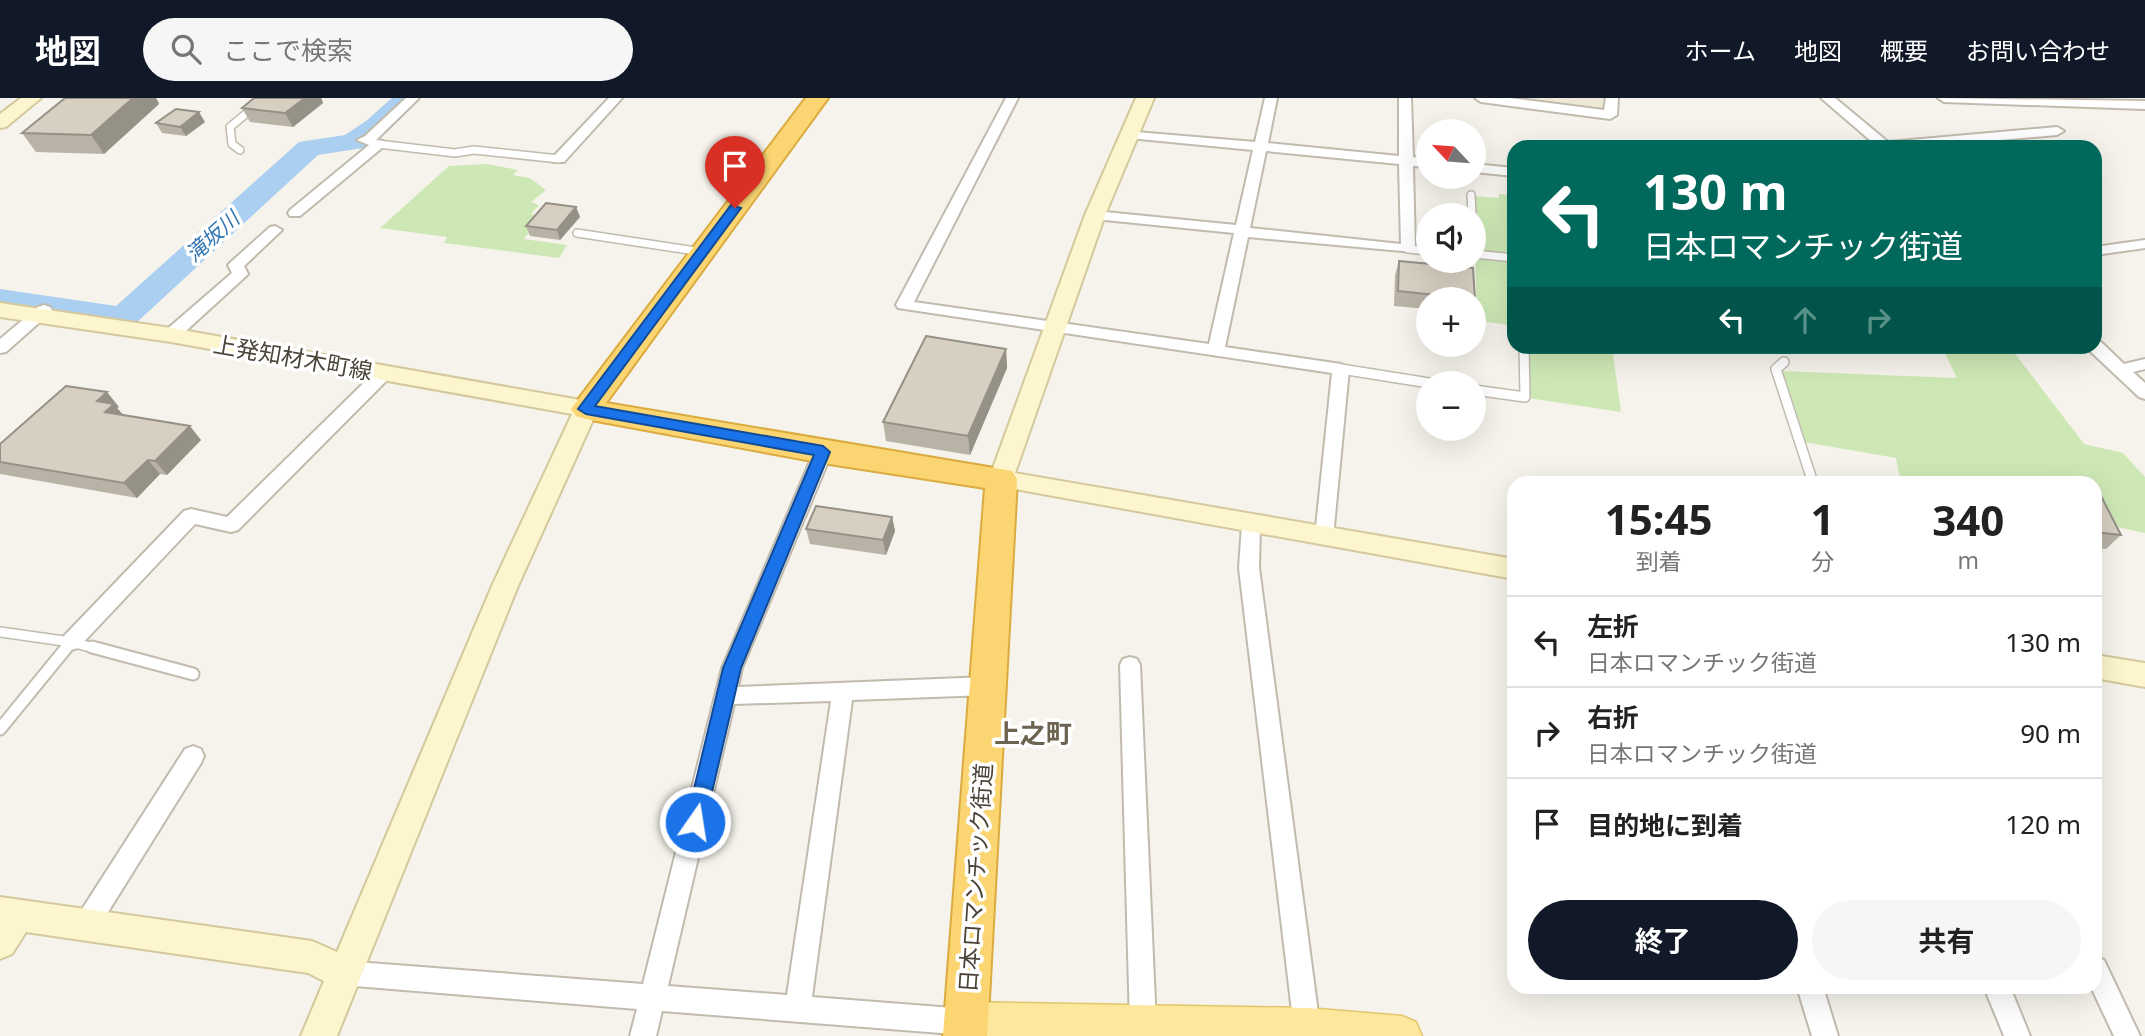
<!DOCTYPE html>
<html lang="ja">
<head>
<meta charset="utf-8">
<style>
  :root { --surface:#fff; --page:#f6f6f6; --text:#222; --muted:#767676; --line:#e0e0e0; --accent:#111827 }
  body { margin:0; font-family:"Noto Sans","Noto Sans JP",sans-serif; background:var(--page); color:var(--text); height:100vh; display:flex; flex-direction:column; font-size:26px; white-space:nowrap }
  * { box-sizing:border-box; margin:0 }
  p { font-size:23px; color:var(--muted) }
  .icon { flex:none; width:38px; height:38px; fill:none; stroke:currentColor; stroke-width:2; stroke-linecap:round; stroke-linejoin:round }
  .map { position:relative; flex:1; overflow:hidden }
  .side { position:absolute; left:1507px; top:378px; width:595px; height:518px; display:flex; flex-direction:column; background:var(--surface); border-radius:21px; box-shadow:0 7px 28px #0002 }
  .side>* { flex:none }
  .banner { position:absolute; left:1507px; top:42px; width:595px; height:214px; border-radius:21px; box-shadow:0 7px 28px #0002; background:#00695c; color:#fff; overflow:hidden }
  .needle { width:46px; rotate:296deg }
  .tools { position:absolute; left:1416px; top:21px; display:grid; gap:14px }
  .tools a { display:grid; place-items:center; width:70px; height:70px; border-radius:50%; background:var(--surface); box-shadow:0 7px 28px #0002; font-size:35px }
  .pin { position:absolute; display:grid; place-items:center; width:60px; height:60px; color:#fff; margin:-72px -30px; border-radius:50% 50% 50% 0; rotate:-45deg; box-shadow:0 0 7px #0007 }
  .pin .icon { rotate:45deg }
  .me { position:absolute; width:77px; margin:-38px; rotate:13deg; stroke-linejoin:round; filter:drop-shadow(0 0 5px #0008) }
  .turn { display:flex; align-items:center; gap:24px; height:147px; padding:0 21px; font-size:32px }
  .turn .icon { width:91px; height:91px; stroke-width:2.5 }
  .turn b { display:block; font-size:49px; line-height:60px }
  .lanes { display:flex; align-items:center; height:66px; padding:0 21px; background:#0003; justify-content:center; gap:35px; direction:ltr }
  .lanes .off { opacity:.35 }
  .eta { display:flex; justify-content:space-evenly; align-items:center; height:119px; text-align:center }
  .eta b { font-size:42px; font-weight:700; line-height:49px }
  .cta { display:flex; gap:14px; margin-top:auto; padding:14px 21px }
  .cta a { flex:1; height:80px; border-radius:42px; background:var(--accent); color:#fff; font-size:28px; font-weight:700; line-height:80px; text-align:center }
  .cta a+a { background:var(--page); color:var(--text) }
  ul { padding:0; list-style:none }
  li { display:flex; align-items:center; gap:21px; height:91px; padding:0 21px; border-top:2px solid var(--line) }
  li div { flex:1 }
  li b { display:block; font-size:26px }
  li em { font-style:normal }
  header { display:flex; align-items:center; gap:42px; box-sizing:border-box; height:98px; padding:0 35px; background:var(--accent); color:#fff }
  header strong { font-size:33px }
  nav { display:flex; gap:38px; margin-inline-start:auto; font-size:24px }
  .search { width:490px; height:63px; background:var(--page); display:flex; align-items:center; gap:18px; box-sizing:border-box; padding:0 24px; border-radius:38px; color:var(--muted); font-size:26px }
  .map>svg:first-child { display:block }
  .education { fill:#eee8d6 }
  .green { fill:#cee8b5 }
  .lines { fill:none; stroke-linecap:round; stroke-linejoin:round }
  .river { fill:#aacff0; fill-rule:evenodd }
  .lane-far2-casing { stroke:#c1bbae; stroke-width:10 }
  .lane-far1-casing { stroke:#c1bbae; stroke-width:12 }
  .lane-casing { stroke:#c1bbae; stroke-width:15 }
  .street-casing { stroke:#c1bbae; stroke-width:4 }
  .secondary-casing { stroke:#d4c89c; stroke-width:4 }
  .primary-casing { stroke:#e2c66c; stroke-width:3 }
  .highway-casing { stroke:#dbab40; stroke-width:4 }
  .lane-far2 { stroke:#fff; stroke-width:7 }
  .lane-far1 { stroke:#fff; stroke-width:9 }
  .lane { stroke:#fff; stroke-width:11 }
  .street { fill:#fff; fill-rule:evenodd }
  .secondary { fill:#fdf5cd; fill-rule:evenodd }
  .primary { fill:#fce79d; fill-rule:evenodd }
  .highway { fill:#fbd571; fill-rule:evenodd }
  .wall { fill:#b9b2a6 }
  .shaded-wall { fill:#969187 }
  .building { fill:#d7cfc1; stroke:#969187; stroke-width:2 }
  .route { fill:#1a73e8; stroke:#114b97; stroke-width:2 }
  .labels { text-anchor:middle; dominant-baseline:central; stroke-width:7; stroke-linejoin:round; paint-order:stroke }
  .far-water-label { font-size:21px; font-style:italic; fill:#3376b5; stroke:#fff }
  .street-label { font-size:23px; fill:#4a4439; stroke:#fff }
  .quarter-label { font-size:26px; font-weight:bold; fill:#6c6350; stroke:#fff }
</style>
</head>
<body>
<header>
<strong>地図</strong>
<div class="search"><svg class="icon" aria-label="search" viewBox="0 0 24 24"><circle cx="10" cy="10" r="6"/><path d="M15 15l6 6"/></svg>ここで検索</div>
<nav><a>ホーム</a><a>地図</a><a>概要</a><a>お問い合わせ</a></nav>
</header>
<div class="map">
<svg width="2145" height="938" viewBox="0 0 2145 938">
  <rect width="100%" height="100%" fill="#f5f3eb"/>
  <path class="education" d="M1506 0H1606V10L1600 11Z"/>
  <g class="green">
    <path d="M487 66 518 72 513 77 530 80 546 92 531 104 539 107 531 116 542 118 524 141 567 147 559 160 444 145 447 139 380 130 449 68Z"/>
    <path d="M1499 96 1514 98V228L1477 222 1474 98 1499 100Z"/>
    <path d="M1526 249H1612L1621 314 1528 300Z"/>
    <path d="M1942 249H2010L2084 346 2123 355 2145 379V435L2099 425 2095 417V385H1901L1896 360 1804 344 1781 273 1957 280Z"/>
  </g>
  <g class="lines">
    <path class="river" d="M392 0H421L386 35 363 50 318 57 135 226 123 229 0 211V191L116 208 299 44 345 37 366 23Z"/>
    <defs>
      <g id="lane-far2">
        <path d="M378 46 455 55 474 52 559 61"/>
        <path d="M240 52 232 46 230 29 265 0"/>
        <path d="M1471 97 1472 117"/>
        <path d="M577 135 702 154"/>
        <path d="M1474 139V155"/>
        <path d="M1408 151 1428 153"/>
        <path d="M1474 156 1514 160"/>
      </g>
      <g id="lane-far1">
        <path d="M1784 264 1776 271 1813 385"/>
        <path d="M1341 271 1429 285"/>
        <path d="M1474 292 1525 299 1524 248"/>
        <path d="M0 534 71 544 98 551"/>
        <path d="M65 551 71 544"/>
      </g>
      <g id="lane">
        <path d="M92 549 193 576"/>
        <path d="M0 631 67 549"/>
      </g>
      <g id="street">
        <path d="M406 0H419L376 42 383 43V49L300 118H290L288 115 290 112 369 47 357 42 365 38Z"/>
        <path d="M609 0H622L564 64H554V58Z"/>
        <path d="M1006 0H1018L914 204 1209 246 1234 135 1095 121 1088 117 1095 113 1236 127 1253 52 1129 40 1124 39V33L1255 44 1265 0H1277L1268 45 1399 58V0H1411L1413 59 1428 61V69L1413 68 1415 151 1413 154 1248 139 1225 249 1341 266 1349 271 1333 439 1331 444H1317L1315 439 1332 275 898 210 896 207ZM1266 53 1399 66 1401 146 1250 130Z"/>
        <path d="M1475 0H1510L1604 12 1606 0H1618L1617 17 1610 21 1481 4Z"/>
        <path d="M1821 0H1835L1888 44 2057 29 2064 33 2057 37 1919 49H1878Z"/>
        <path d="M1938 0 2145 3V11L1944 4Z"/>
        <path d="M1474 66 1514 70V78L1474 74Z"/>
        <path d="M275 128 282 132 244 168 248 176 245 179 177 241H165L163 237 165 233 232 175 228 167 231 164 270 129Z"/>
        <path d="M2145 142V150L2095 157V149Z"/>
        <path d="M44 207 50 209 52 212 50 215 6 254 0 255V241L38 209Z"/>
        <path d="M2095 243 2101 244 2124 266 2145 261V271L2133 274 2145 285V301L2139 299 2089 252 2087 248H2095Z"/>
        <path d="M384 270 390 271 392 275 390 279 238 432 231 434 195 426 78 550 71 552 64 550 61 544 64 538 184 413 191 411 227 419 378 271Z"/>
        <path d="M823 348 829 350 832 354 742 570 738 589 987 579 994 582 997 588 994 594 987 597 852 602 812 899 966 911 975 915 979 924 975 933 966 937 662 913 656 938H630L637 911 343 887 334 884 331 875 334 866 343 863 643 886 722 570 814 354 817 350ZM831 603 787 897 668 888 734 606Z"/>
        <path d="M1251 420 1258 422 1260 427 1259 470 1320 930 1316 938H1298L1294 930 1239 470 1242 427 1244 422Z"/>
        <path d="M1130 559 1137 561 1140 567 1156 927 1152 936H1134L1130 927 1120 567 1123 561Z"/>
        <path d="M193 648 201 651 204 658 201 665 95 835 86 839 77 835 74 827 77 819 185 651Z"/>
        <path d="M2095 859 2104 862 2140 938H2114L2091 889H2095Z"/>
        <path d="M1797 889H1823L1838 938H1812Z"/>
        <path d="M1984 889H2010L2030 938H2004Z"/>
      </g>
      <g id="secondary">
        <path d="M21 0H41L6 29 0 30V16Z"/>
        <path d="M1136 0H1154L1105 117 1015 375 1514 461V481L992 387 989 381 1085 117Z"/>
        <path d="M0 205 171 230 586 303 594 305 598 311 518 488 337 938H301L324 883 308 875 26 834 12 856 0 861V799L312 843 337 854 492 488 572 316 171 244 0 219Z"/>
        <path d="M2095 557 2145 565V589L2095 580Z"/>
      </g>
      <path id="primary" d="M966 904 1307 910 1402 918 1416 924 1422 938H952L946 924 952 910Z"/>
      <path id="highway" d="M806 0H828L606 305 1012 373 1017 381 987 938H943L985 390 823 365 586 321 576 318 571 311Z"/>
    </defs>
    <use href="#lane-far2" class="lane-far2-casing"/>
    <use href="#lane-far1" class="lane-far1-casing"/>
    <use href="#lane" class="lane-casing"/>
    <use href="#street" class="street-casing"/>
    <use href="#secondary" class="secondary-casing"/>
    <use href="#primary" class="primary-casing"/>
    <use href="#highway" class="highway-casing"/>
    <use href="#lane-far2" class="lane-far2"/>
    <use href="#lane-far1" class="lane-far1"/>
    <use href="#lane" class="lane"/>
    <use href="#street" class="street"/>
    <use href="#secondary" class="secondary"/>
    <use href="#primary" class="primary"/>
    <use href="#highway" class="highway"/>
  </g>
  <g class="wall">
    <path d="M65 0H156L159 6 104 56 36 54 22 35Z"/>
    <path d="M254 0H321L323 5 293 29 250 24 242 10Z"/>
    <path d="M205 24 186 38 162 35 156 25Z"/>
    <path d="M576 109 580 119 560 142 530 138 526 128Z"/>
    <path d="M1399 163 1475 201 1474 205V201H1428V211L1394 208 1395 177Z"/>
    <path d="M1006 251 1007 270 970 357 886 343 883 324Z"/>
    <path d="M119 309 117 310 123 317 201 342 167 377 160 376 137 400 0 376V346Z"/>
    <path d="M2095 397 2121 437 2106 451 2095 450Z"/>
    <path d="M892 419 895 433 886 457 810 446 806 431Z"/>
  </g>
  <g class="shaded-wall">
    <path d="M133 0H156L159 6 104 56 91 37Z"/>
    <path d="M305 0H321L323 5 293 29 285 15Z"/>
    <path d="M199 14 205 24 186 38 180 29Z"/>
    <path d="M576 109 580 119 560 142 557 132Z"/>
    <path d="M1006 251 1007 270 970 357 968 338Z"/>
    <path d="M107 294 119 309 117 310 126 320 117 328 97 303Z"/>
    <path d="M190 328 201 342 167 377 155 363Z"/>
    <path d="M148 362 160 376 137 400 124 385Z"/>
    <path d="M892 419 895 433 886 457 883 442Z"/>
  </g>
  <g class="building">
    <path d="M65 0H133L91 37 22 35Z"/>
    <path d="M254 0H305L285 15 242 10Z"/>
    <path d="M176 11 199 14 180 29 156 25Z"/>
    <path d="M546 105 576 109 557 132 526 128Z"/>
    <path d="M1399 163 1473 170 1475 201 1398 193Z"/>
    <path d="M926 238 1006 251 968 338 883 324Z"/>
    <path d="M66 288 107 294 97 303 114 306 105 314 190 328 155 363 148 362 124 385 0 364V346Z"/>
    <path d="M2095 397 2101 398 2121 437 2095 434Z"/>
    <path d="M816 408 892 419 883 442 806 431Z"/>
  </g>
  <path class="route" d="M731 107 741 110 595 308 823 348 830 354 741 570 705 724 702 730 695 733 688 730 686 724 723 570 814 357 586 316 578 311Z"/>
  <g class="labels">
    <g class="far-water-label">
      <text transform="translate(212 138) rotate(-42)">滝坂川</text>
    </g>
    <g class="street-label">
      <text transform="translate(293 259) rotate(10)">上発知材木町線</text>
      <text transform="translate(975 780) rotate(-86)">日本ロマンチック街道</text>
    </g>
    <g class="quarter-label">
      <text x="1033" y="635">上之町</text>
    </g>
  </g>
</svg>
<div class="tools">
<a><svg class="needle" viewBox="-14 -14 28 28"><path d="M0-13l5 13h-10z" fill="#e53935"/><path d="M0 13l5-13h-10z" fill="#767676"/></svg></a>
<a><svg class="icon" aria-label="sound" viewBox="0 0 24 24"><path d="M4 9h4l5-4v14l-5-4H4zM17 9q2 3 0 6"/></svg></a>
<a>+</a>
<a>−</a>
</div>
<div class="pin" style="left:735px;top:110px;background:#d93025"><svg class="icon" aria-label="arrive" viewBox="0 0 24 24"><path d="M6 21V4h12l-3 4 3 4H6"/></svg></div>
<svg class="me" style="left:695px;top:724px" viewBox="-20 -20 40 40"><circle r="17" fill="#1a73e8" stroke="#fff" stroke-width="3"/><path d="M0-11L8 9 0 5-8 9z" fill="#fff"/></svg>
<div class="banner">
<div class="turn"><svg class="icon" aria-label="left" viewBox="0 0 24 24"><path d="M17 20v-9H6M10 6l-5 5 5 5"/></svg><div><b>130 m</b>日本ロマンチック街道</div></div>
<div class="lanes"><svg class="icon" aria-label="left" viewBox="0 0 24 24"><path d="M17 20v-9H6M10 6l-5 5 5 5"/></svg><svg class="icon off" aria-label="ahead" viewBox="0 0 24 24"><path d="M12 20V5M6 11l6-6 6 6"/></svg><svg class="icon off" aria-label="right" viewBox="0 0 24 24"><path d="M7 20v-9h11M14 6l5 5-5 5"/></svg></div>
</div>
<section class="side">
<div class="eta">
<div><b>15:45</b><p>到着</p></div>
<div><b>1</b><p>分</p></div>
<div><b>340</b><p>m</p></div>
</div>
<ul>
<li><svg class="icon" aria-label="left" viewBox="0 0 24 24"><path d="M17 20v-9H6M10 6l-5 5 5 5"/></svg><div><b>左折</b><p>日本ロマンチック街道</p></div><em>130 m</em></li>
<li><svg class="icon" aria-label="right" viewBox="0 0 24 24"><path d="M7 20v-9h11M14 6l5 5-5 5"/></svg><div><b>右折</b><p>日本ロマンチック街道</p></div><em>90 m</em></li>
<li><svg class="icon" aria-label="arrive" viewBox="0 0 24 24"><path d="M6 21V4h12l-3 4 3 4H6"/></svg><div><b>目的地に到着</b></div><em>120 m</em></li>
</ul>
<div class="cta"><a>終了</a><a>共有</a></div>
</section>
</div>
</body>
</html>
